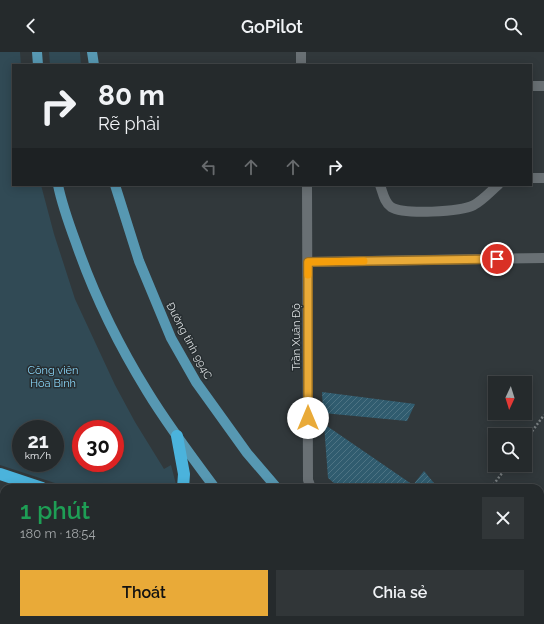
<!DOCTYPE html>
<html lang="vi">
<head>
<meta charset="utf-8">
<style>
  :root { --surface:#252a2c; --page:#313638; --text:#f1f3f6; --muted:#a3a7a9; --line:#424648; --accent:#e9aa38 }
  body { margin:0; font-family:Raleway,sans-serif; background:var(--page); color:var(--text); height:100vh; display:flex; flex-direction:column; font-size:15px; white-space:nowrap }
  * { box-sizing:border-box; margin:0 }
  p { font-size:13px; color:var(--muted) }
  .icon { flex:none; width:22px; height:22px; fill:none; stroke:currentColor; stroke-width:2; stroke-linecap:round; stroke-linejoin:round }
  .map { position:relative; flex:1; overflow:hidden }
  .panel { position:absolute; left:0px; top:432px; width:544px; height:140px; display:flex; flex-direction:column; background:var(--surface); border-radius:12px 12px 0 0; box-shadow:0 2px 10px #0003,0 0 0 1px var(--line) }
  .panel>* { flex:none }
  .guide { position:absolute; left:12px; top:12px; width:520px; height:122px; border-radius:0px; box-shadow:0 2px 10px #0003,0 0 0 1px var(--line); background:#252a2c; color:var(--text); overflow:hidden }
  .needle { width:26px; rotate:184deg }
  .controls { position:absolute; left:488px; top:324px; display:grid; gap:8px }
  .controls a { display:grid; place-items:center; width:44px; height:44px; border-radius:0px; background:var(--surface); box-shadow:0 2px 10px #0003,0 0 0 1px var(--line); font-size:20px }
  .speed { position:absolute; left:12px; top:368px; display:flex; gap:8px; font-size:20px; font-weight:700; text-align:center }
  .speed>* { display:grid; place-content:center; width:52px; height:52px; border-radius:50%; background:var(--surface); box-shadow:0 2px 10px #0003,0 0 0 1px var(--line); line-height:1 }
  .speed small { font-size:10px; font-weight:400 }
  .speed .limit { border:6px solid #d22; background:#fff; color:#111 }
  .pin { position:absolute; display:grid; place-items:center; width:34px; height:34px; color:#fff; margin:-17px; border:2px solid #fff; border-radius:50%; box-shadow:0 1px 4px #0007 }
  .me { position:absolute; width:44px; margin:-22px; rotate:0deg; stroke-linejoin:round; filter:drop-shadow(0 0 3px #0008) }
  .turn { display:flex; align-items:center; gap:14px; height:84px; padding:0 20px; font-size:18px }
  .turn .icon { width:52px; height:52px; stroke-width:2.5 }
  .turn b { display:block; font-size:28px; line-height:34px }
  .lanes { display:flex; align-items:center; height:38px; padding:0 20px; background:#0003; justify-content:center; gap:20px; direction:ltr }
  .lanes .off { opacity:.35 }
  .round { display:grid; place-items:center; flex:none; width:42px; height:42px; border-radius:0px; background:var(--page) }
  .head { display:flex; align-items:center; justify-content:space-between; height:68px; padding:0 20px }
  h1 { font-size:24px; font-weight:600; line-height:30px; color:#1e9e55 }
  .button { display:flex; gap:8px; margin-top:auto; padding:8px 20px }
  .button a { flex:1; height:46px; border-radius:0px; background:var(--accent); color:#111; font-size:16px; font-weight:600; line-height:46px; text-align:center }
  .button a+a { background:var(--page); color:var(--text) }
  header { display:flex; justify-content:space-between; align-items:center; height:52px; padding:0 20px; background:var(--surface); font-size:18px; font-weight:600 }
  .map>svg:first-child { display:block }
  .green { fill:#314a55; fill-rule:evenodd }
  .building { fill:url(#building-hatch) }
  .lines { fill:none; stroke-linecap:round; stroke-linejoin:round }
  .path { stroke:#787e80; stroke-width:2.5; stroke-dasharray:2 2; stroke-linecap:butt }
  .minor { stroke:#697074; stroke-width:10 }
  .major { stroke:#5798b2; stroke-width:10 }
  .highway { stroke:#4bb3dc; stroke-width:12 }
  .route-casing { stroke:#976e24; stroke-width:10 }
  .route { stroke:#e9aa38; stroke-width:7 }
  .slow { stroke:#f59e0b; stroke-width:7 }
  .labels { text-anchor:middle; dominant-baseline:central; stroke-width:3; stroke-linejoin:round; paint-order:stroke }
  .street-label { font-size:11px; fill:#dbdfe1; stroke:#272e31 }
  .park-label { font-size:11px; fill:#8ad5f7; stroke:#272e31 }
</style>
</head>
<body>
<header><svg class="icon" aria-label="back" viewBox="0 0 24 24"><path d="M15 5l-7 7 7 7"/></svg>GoPilot<svg class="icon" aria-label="search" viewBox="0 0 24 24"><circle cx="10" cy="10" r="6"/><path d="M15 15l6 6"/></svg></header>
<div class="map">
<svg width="544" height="572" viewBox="0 0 544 572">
  <defs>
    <pattern id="building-hatch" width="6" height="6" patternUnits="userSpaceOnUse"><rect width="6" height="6" fill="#305c6f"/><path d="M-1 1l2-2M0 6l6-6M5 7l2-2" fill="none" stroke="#4d7383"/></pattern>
  </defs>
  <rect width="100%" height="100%" fill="#31383b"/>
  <g class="green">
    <path d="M0 0H20L21 13H13V133H41L54 182 75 247 115 333 135 370 164 417 171 413 177 436H70L0 413ZM21 377H55V411H21ZM81 377H115V411H81Z"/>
    <path d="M49 0H80L81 13H50Z"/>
    <path d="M11 568H34L40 572H10Z"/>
    <path d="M125 568H219L222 572H124Z"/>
    <path d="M283 568H351L347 572H287Z"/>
  </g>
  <g class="building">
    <path d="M322 340 415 352 407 369 323 361Z"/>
    <path d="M324 372 413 433 424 419 438 436H340L328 426Z"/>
  </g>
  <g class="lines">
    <g class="path">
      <path d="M525 389 544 363"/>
      <path d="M491 436 508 413"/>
    </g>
    <g class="minor">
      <path d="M301 0V13"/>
      <path d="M531 34H544"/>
      <path d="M531 126H544"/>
      <path d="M307 133 308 428 311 436"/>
      <path d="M380 133C383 141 384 150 391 155 404 163 460 160 474 153 483 148 491 139 498 133"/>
      <path d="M308 210 544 206"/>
      <path d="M540 533 544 527"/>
      <path d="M0 559 4 550"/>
      <path d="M517 572 519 568"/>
    </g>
    <g class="major">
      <path d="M37 0 38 13"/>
      <path d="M92 0 94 13"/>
      <path d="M58 133C62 153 69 172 76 191 94 243 118 292 147 339 167 372 191 404 215 436"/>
      <path d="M115 133 139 209 171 286 196 330 247 401 277 436"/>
    </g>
    <g class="highway">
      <path d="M177 384 184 422 183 436"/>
      <path d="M0 422 42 436"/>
      <path d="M0 452 4 453"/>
      <path d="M277 568 282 572"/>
      <path d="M423 568 427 572"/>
      <path d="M358 572 362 568"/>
    </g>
  </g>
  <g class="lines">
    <defs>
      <path id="route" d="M308 366V210L497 207"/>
    </defs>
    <use href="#route" class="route-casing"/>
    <use href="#route" class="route"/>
    <path class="slow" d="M308 223V210L364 209"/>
  </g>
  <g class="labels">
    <g class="street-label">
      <text transform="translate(296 285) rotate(-90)">Trần Xuân Độ</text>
      <text transform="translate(189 289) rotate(62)">Đường tỉnh 994C</text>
    </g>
    <g class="park-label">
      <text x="53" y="318">Công viên<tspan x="53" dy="13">Hòa Bình</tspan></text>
    </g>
  </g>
</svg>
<div class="controls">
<a><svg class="needle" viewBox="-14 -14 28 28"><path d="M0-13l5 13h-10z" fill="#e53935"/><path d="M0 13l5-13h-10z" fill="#a3a7a9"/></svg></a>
<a><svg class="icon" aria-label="search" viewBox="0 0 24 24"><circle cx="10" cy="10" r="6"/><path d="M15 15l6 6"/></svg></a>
</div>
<div class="speed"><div>21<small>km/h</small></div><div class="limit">30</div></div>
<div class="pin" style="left:497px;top:207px;background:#d93025"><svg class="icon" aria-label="arrive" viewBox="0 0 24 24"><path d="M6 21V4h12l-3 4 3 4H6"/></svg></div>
<svg class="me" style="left:308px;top:366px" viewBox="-20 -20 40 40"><circle r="19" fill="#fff"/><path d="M0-13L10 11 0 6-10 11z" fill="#e9aa38"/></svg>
<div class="guide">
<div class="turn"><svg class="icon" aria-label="right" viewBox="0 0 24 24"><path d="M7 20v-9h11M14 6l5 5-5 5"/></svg><div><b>80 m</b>Rẽ phải</div></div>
<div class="lanes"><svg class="icon off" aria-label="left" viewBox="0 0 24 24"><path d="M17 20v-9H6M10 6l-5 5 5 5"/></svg><svg class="icon off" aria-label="ahead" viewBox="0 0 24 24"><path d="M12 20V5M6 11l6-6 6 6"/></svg><svg class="icon off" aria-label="ahead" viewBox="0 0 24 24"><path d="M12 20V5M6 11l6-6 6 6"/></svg><svg class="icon" aria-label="right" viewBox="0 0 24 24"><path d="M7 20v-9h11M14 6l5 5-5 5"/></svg></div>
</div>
<section class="panel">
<div class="head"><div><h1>1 phút</h1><p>180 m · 18:54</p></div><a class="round"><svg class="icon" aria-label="close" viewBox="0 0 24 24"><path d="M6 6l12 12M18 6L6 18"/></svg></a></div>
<div class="button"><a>Thoát</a><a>Chia sẻ</a></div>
</section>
</div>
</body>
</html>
